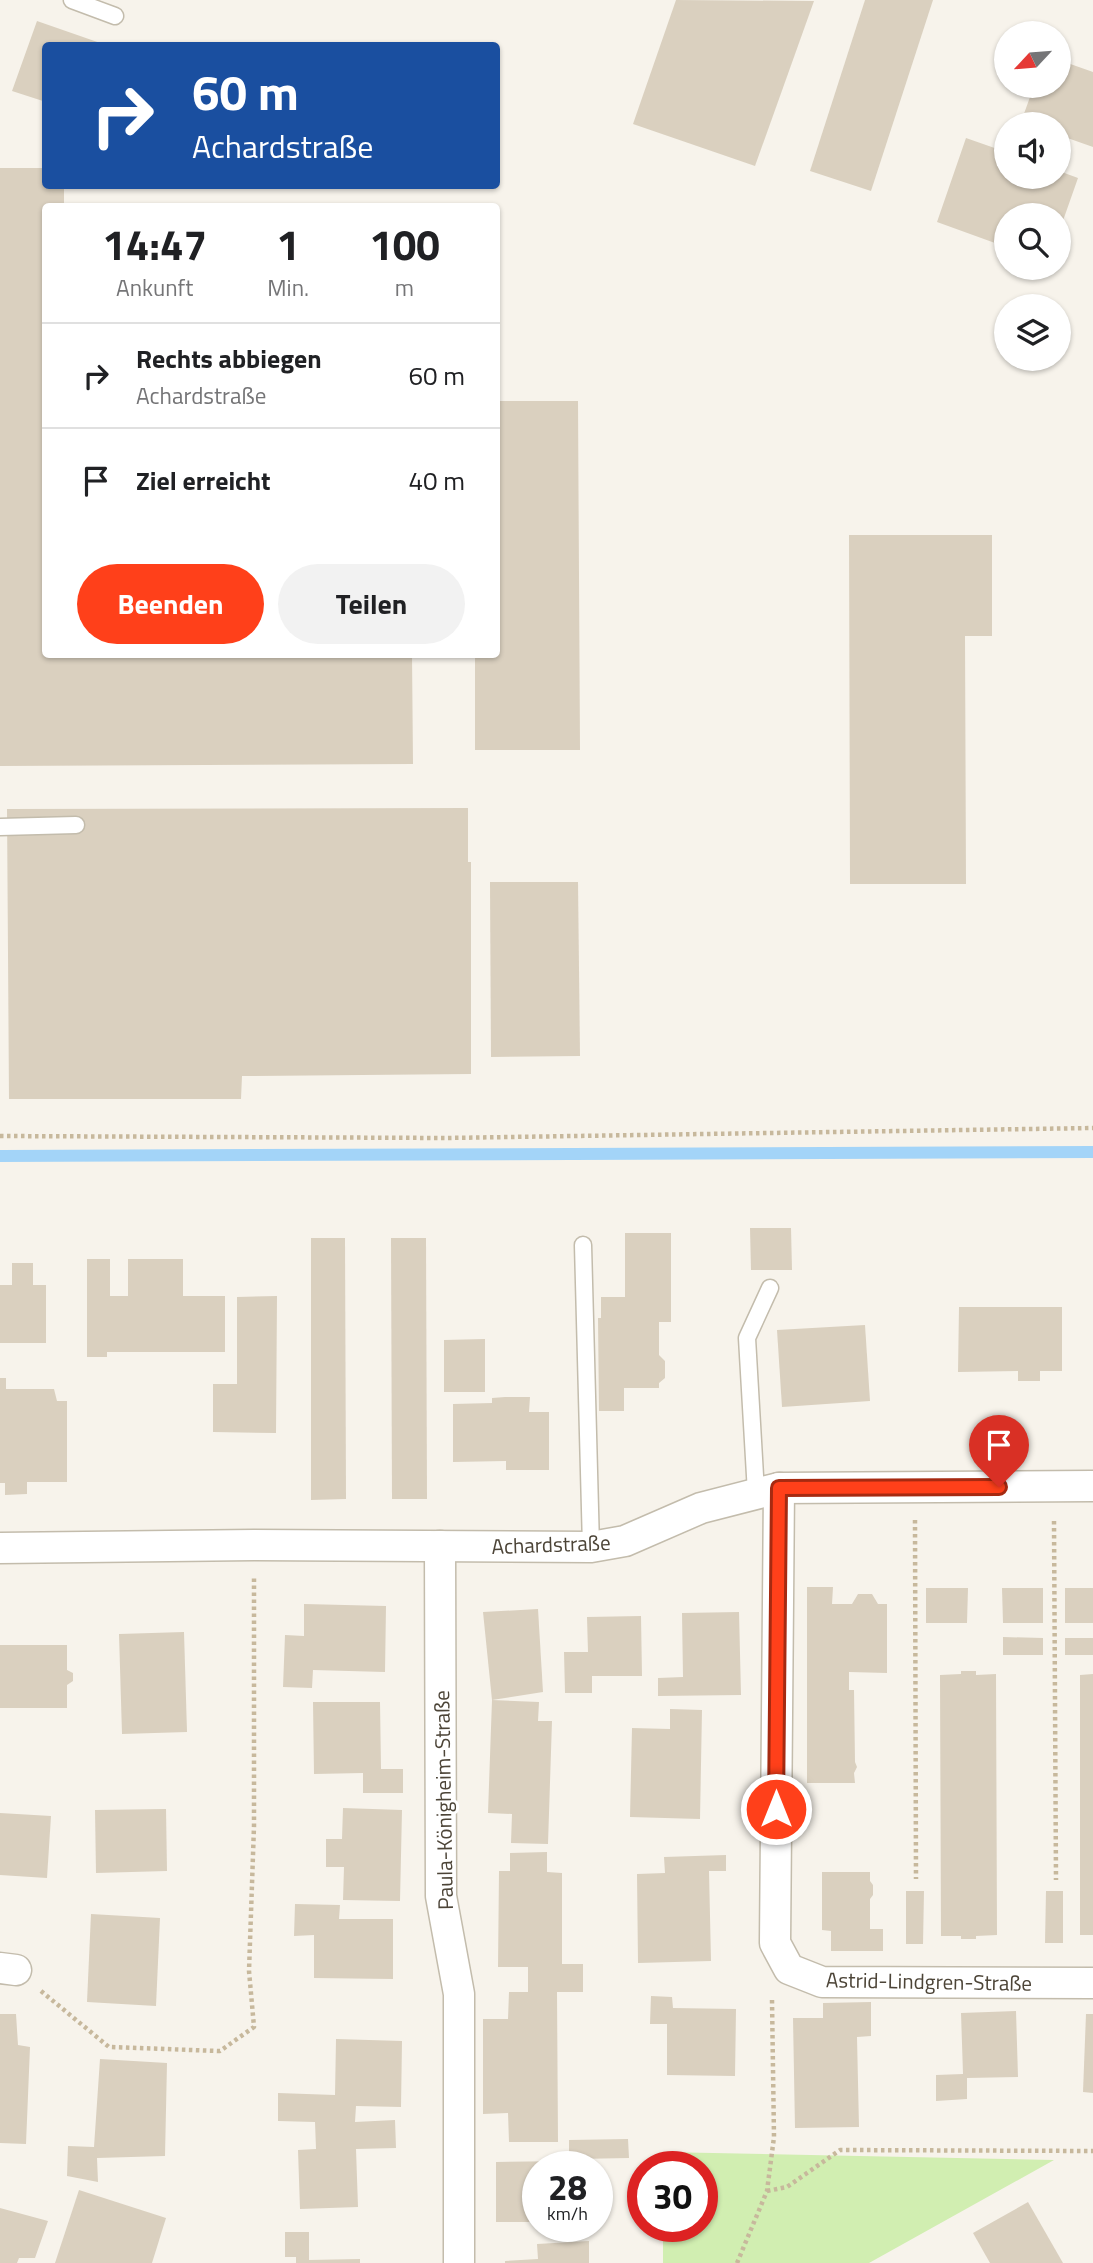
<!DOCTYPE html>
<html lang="de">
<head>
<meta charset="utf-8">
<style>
  :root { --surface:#fff; --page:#f2f2f2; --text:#202124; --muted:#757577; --line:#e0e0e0; --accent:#ff401a }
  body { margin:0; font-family:"Titillium Web",sans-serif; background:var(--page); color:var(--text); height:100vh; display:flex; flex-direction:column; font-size:26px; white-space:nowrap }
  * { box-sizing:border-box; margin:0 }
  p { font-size:23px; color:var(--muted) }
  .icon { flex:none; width:38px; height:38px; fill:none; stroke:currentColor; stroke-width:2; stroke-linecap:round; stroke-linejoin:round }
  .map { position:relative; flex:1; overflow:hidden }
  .drawer { position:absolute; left:42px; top:203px; width:458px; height:455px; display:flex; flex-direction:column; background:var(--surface); border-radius:7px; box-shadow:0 2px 5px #0004 }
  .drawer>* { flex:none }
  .guide { position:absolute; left:42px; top:42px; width:458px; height:147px; border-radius:7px; box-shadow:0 2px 5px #0004; background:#1a4fa0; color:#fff; overflow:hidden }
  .needle { width:46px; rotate:244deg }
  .buttons { position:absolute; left:994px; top:21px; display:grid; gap:14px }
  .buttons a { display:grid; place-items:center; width:77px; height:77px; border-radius:50%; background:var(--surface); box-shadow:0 2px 5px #0004; font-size:35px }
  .speed { position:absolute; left:522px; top:2151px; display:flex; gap:14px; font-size:35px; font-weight:700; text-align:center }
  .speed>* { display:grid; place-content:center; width:91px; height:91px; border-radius:50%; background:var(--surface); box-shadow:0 2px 5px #0004; line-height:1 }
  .speed small { font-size:18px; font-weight:400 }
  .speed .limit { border:10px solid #d22; background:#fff; color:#111 }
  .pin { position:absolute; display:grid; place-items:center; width:60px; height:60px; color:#fff; margin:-72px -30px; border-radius:50% 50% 50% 0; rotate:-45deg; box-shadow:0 0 7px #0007 }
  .pin .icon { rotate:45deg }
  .me { position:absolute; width:77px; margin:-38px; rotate:0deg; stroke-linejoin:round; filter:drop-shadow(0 0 5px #0008) }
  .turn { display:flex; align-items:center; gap:24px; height:147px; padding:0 35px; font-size:32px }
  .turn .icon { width:91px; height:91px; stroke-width:2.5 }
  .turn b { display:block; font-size:49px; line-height:60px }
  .eta { display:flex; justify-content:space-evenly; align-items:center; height:119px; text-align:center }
  .eta b { font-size:42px; font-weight:700; line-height:49px }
  .button { display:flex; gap:14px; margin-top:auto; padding:14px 35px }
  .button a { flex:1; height:80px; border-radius:42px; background:var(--accent); color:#fff; font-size:28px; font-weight:700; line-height:80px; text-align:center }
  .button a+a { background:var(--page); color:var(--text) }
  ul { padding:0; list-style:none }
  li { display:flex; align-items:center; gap:21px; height:105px; padding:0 35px; border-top:2px solid var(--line) }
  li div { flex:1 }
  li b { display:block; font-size:26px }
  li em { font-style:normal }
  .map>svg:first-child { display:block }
  .green { fill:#d1eeb1 }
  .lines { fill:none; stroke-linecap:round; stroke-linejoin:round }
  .stream { stroke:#a3d4f8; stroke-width:12 }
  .building { fill:#dad0bf }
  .service-casing { stroke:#c3bcac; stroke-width:19 }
  .minor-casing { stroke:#c3bcac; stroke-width:33 }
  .path { stroke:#c7b89c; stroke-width:4.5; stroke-dasharray:3.5 3.5; stroke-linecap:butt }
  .service { stroke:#fff; stroke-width:16 }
  .minor { stroke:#fff; stroke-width:30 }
  .route-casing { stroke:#a62a11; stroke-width:18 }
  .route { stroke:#ff401a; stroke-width:12 }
  .labels { text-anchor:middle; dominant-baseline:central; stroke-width:6; stroke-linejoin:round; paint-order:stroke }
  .street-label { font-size:21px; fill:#4c4437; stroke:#fff }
</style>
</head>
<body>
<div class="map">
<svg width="1093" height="2263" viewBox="0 0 1093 2263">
  <rect width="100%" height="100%" fill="#f7f3eb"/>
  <path class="green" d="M662 2152 1054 2160 869 2263H663V2226H702V2166H662Z"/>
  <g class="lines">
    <path class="stream" d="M0 1156 1093 1152"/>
  </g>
  <g class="building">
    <path d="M676 0 814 1 755 166 633 124Z"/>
    <path d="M865 0H933L871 191 810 171Z"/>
    <path d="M37 21 106 45 46 46V102L12 91Z"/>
    <path d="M1059 60 1093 72V147L1059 135V124H1028L1021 122 1034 86H1059Z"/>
    <path d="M966 138 1006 152V177H1059V171L1078 178 1059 232V215H1006V247L937 222Z"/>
    <path d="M0 168H46V186H64V206H46V654H412L413 764 0 766Z"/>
    <path d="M497 401H578L580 750H475V654H497Z"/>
    <path d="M849 535H992V636H965L966 884H850Z"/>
    <path d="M468 808V862H471V1074L242 1076 241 1099H9L7 809Z"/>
    <path d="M490 882H578L580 1056 491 1057Z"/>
    <path d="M750 1228H791L792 1270H751Z"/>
    <path d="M625 1233H671V1322H659V1355L665 1361V1378L659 1383V1388H624V1411H599L598 1318H601V1297H625Z"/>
    <path d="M311 1238H345L346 1499 311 1500Z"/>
    <path d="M391 1238H426L427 1499H392Z"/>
    <path d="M87 1259H110V1296H128V1259H183V1296H225V1352H107V1357H87Z"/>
    <path d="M12 1263H33V1285H46V1343H0V1285H12Z"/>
    <path d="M277 1296 276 1433 213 1432V1384H237V1297Z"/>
    <path d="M959 1307H1062V1371H1040V1381H1018V1371L958 1372Z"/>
    <path d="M865 1325 870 1401 782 1407 777 1330Z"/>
    <path d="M485 1339V1392H444V1340Z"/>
    <path d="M0 1378H6V1389H54L57 1401H67V1482H27V1494L5 1495V1483H0Z"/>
    <path d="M505 1397H530L529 1412H549V1470H506V1461L453 1462V1404L492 1403V1398Z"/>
    <path d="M807 1587H833L832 1604H852L858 1594H872L878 1604H887V1673L849 1672V1690H854L855 1762 857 1767 854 1773 855 1783H807Z"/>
    <path d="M926 1588H968L967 1623H926Z"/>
    <path d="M1002 1588H1043V1623H1003Z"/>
    <rect x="1065" y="1588" width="28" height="35"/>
    <path d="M304 1604 386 1606 385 1672 313 1670 312 1688 283 1687 285 1635 304 1636Z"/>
    <path d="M538 1609 543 1692 492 1700 483 1612Z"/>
    <path d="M739 1612 741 1695 658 1696V1678L683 1677 682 1613Z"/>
    <path d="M641 1616 642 1676H592V1693H565L564 1652H588L587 1617Z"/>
    <path d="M184 1632 187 1732 122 1734 119 1634Z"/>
    <path d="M1003 1637 1043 1638V1655H1003Z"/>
    <rect x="1065" y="1638" width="28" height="17"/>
    <path d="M0 1645H67V1670L73 1673V1681L67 1685V1708H0Z"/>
    <path d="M961 1671H976V1675L996 1674 997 1935 976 1936V1939H961V1936H941L940 1675 961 1674Z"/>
    <path d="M1093 1674V1935H1080V1675Z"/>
    <path d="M492 1700 539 1702 538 1721H552L548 1844 511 1843 512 1814 488 1813Z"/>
    <path d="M313 1702H380L381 1769H403V1793H363V1773L314 1774Z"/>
    <path d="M670 1709 702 1710 700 1819 630 1817 632 1728 670 1729Z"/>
    <path d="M343 1808 402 1810 400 1901 343 1900 344 1867H326V1839H342Z"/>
    <path d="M166 1809 167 1871 96 1873 95 1810Z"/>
    <path d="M0 1813 51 1816 47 1878 0 1875Z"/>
    <path d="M547 1852V1872L562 1873V1964H583V1992H557L558 2142H509L508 2113 483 2114V2019H508L509 1992H528V1967H498L499 1871H510V1853Z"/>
    <path d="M726 1855V1871H709L711 1961 638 1963 637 1874 665 1873 664 1857Z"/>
    <path d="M822 1872H870V1881L873 1885V1895L870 1899V1929H883V1951H831V1931L822 1930Z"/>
    <path d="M906 1891H924L923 1944H906Z"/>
    <path d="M1046 1891H1063V1943H1045Z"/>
    <path d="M295 1904 340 1905 339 1919H393V1979L314 1978V1935L294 1936Z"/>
    <path d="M91 1914 160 1918 156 2006 87 2002Z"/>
    <path d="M651 1996 672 1997 673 2008 736 2009 735 2076 667 2075V2024H650Z"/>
    <path d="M871 2002V2036L857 2037 859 2127 795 2128 793 2018H823V2003Z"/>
    <path d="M1016 2011 1018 2077 967 2078V2099L936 2101V2075L963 2074 961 2013Z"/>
    <path d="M0 2014H16L18 2045 30 2047 26 2144 0 2143Z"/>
    <path d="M1086 2014H1093V2093L1083 2092Z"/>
    <path d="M336 2039 402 2041 401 2107 356 2106 355 2122 395 2120 396 2148 356 2149 358 2207 300 2209 298 2150 316 2149 315 2122 278 2121V2093L335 2095Z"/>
    <path d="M100 2059 167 2063 165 2156 97 2158 98 2182 67 2176 68 2146 94 2147Z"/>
    <path d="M628 2139 629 2158 577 2159V2166H537V2222H496V2162L569 2161V2140Z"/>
    <path d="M79 2190 166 2218 152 2263H55Z"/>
    <path d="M1028 2202 1063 2263H990L973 2233Z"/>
    <path d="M0 2208 48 2221 35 2258H19L17 2263H0Z"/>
    <path d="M285 2232H309V2260L360 2259V2263H296V2257H285Z"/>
    <path d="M589 2241V2263H505V2261L538 2259 537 2244Z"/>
  </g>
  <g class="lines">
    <defs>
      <g id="service">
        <path d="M72 0 115 16"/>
        <path d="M0 827 76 825"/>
        <path d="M583 1245 591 1547"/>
        <path d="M756 1493 747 1338 770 1288"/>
      </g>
      <g id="minor">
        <path d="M779 1488 775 1943 789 1969 822 1982 1093 1983"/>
        <path d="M440 1546 441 1896 459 1994V2263"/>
        <path d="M0 1548 254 1545 591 1547 625 1541 701 1508 779 1488 1093 1486"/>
        <path d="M0 1968 16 1970"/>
      </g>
    </defs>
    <use href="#service" class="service-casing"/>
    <use href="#minor" class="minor-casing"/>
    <g class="path">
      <path d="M0 1136 445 1138 1093 1128"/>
      <path d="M915 1520 916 1879"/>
      <path d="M1054 1521 1056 1880"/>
      <path d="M41 1991 109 2047 220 2051 254 2027 249 1971 254 1826V1577"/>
      <path d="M767 2191 787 2187 840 2150 1093 2151"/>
      <path d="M737 2263 767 2191 774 2137 772 2000"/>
    </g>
    <use href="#service" class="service"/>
    <use href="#minor" class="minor"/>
  </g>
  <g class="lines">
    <defs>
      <path id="route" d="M776 1809 779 1488 999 1487"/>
    </defs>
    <use href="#route" class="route-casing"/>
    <use href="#route" class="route"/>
  </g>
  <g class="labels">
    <g class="street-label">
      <text transform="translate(551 1544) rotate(-2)">Achardstraße</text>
      <text transform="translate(443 1800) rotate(-91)">Paula-Königheim-Straße</text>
      <text transform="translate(929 1981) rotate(1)">Astrid-Lindgren-Straße</text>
    </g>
  </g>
</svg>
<div class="buttons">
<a><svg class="needle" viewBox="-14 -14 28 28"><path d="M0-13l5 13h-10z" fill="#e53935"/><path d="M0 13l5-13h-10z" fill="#757577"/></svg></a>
<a><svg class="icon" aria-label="sound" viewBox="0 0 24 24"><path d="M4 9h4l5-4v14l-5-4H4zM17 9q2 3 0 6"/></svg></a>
<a><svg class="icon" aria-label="search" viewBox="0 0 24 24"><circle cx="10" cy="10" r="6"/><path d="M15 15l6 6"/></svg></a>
<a><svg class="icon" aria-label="layers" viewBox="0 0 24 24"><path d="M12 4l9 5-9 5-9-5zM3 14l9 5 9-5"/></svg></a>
</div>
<div class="speed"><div>28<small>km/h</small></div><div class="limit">30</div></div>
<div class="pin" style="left:999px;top:1487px;background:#d93025"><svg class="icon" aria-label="arrive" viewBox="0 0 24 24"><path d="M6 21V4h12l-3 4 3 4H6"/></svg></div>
<svg class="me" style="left:776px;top:1809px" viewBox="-20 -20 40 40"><circle r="17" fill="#ff401a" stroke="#fff" stroke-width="3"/><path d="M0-11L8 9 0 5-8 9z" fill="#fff"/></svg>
<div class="guide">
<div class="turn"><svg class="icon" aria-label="right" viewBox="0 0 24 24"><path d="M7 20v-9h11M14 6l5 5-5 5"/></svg><div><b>60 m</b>Achardstraße</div></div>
</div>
<section class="drawer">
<div class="eta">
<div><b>14:47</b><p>Ankunft</p></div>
<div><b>1</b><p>Min.</p></div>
<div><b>100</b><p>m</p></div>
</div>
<ul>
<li><svg class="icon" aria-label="right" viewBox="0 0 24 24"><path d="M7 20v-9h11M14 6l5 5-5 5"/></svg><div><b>Rechts abbiegen</b><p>Achardstraße</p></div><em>60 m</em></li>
<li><svg class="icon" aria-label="arrive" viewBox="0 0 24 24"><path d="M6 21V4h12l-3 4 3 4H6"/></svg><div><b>Ziel erreicht</b></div><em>40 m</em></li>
</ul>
<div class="button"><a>Beenden</a><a>Teilen</a></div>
</section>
</div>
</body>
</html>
